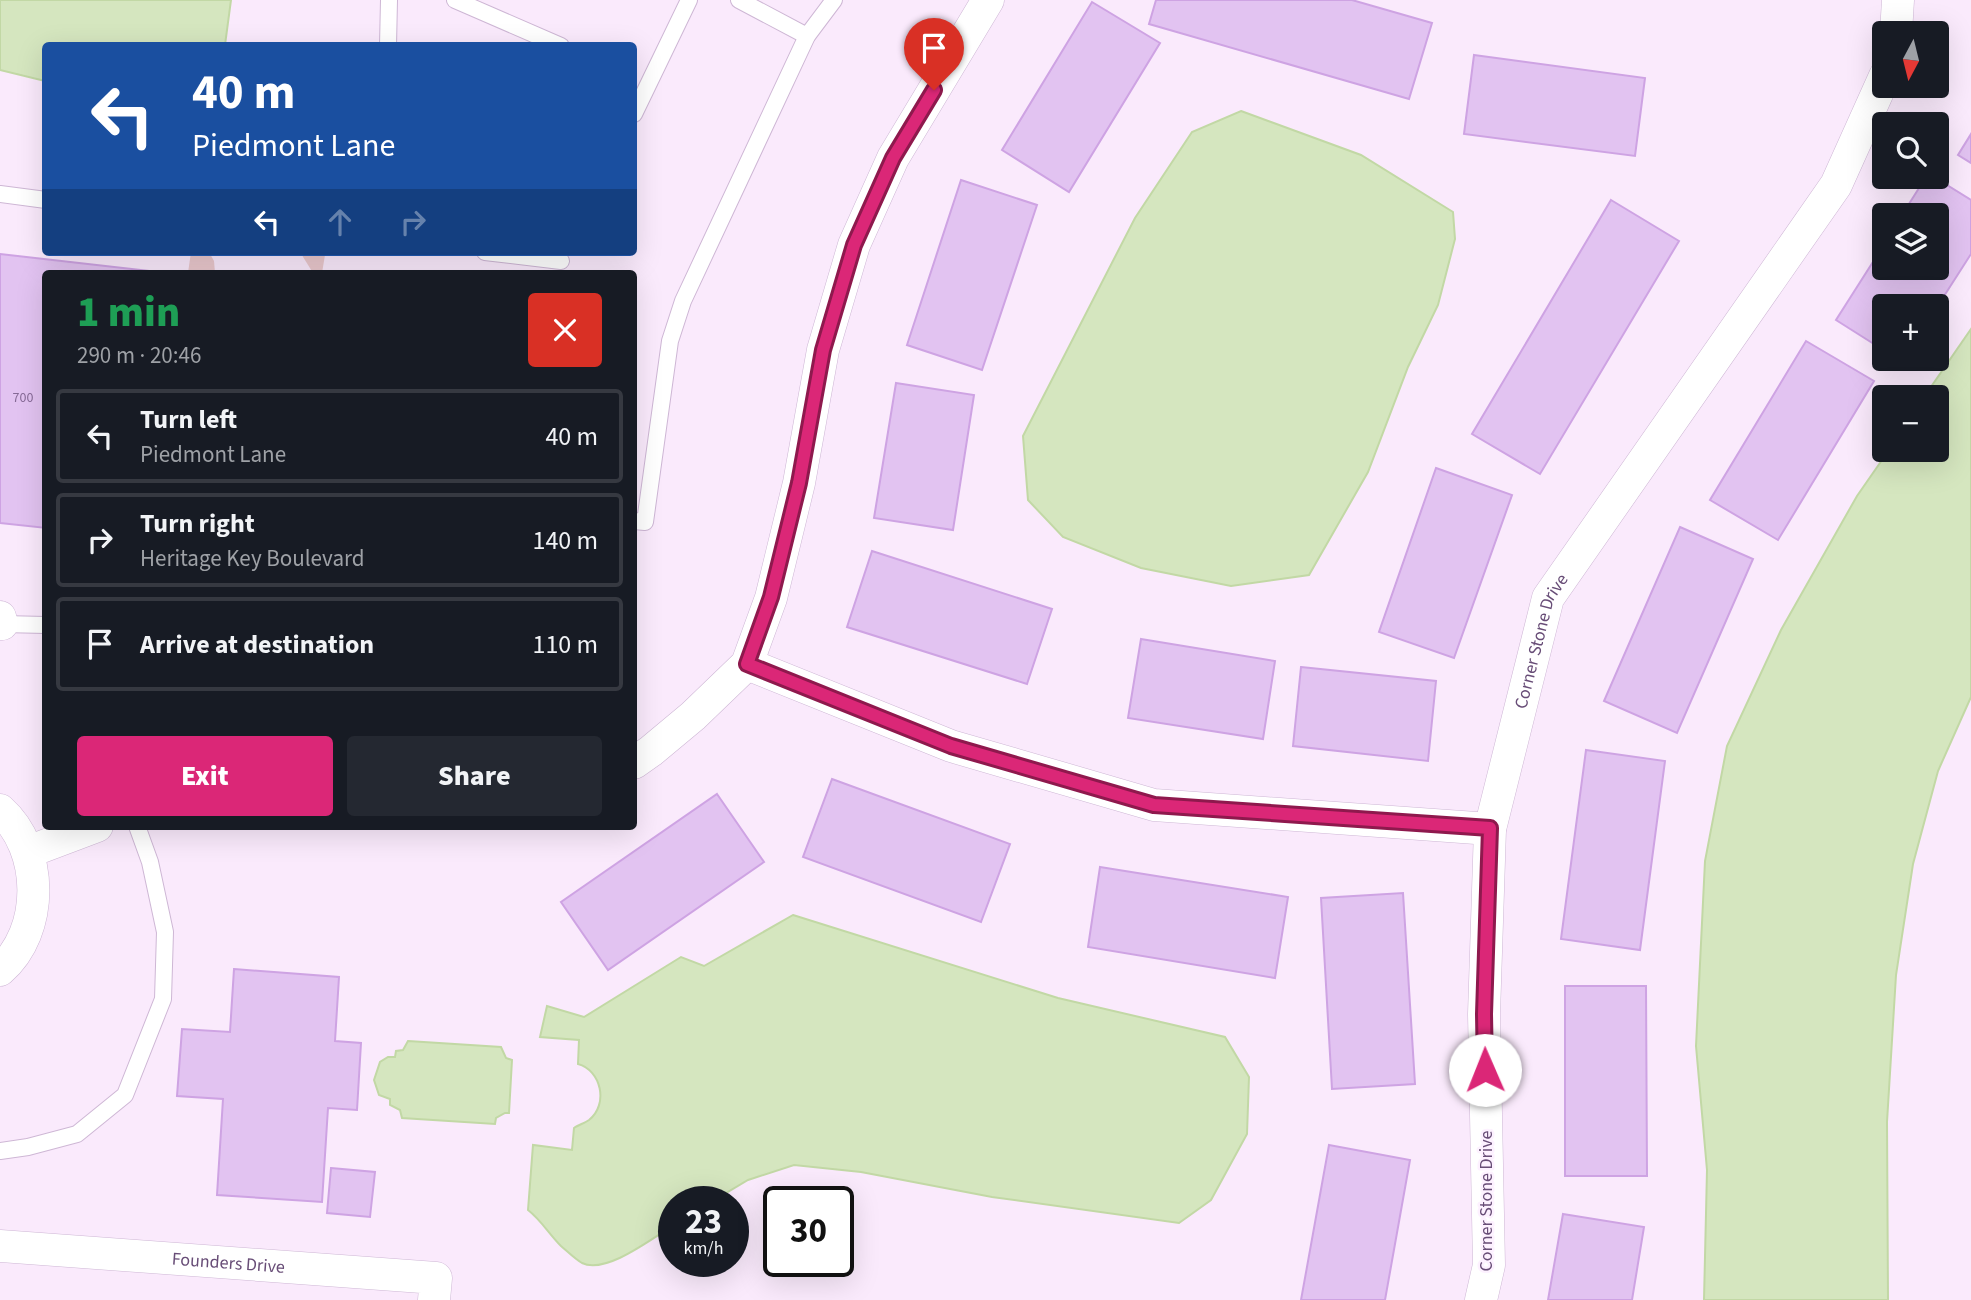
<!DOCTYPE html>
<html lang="en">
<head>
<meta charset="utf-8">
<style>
  :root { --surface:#171b24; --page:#242831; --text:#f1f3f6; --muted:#9ea1a6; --line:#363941; --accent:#db2777 }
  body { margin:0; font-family:"Source Sans 3",sans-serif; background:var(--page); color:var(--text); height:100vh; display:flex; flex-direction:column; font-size:26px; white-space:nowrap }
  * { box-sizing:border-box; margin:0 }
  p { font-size:23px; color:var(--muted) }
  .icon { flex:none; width:38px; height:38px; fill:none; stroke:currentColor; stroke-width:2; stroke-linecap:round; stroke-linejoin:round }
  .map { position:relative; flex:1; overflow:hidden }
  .panel { position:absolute; left:42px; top:270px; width:595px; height:560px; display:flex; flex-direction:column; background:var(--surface); border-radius:7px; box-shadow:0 7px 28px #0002 }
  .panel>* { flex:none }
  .hud { position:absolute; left:42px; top:42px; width:595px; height:214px; border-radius:7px; box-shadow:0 7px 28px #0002; background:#1a4fa0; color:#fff; overflow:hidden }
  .needle { width:46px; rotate:187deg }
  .tools { position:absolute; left:1872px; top:21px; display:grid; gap:14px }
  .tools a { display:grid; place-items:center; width:77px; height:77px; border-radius:7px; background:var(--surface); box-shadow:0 7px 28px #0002; font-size:35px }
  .speed { position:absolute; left:658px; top:1186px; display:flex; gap:14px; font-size:35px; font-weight:700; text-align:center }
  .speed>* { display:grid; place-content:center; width:91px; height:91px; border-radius:50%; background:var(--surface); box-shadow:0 7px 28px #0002; line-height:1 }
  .speed small { font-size:18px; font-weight:400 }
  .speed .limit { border:4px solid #111; border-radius:10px; background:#fff; color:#111 }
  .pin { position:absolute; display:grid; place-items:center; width:60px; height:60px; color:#fff; margin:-72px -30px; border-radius:50% 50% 50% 0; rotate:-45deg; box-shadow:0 0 7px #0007 }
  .pin .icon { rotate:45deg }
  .me { position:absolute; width:77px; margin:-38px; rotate:359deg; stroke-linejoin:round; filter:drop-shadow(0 0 5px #0008) }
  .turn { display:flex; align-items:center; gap:24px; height:147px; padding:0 35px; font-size:32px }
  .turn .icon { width:91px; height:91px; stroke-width:2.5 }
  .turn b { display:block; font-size:49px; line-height:60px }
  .lanes { display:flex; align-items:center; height:66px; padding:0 35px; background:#0003; justify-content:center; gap:35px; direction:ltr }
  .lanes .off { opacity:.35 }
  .round { display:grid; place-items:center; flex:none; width:74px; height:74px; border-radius:7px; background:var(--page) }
  .headline { display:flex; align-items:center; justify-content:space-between; height:119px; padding:0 35px }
  h1 { font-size:42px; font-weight:800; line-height:52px; color:#1e9e55 }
  .cta { display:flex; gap:14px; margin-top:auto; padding:14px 35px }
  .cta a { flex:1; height:80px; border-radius:7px; background:var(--accent); color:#fff; font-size:28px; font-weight:800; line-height:80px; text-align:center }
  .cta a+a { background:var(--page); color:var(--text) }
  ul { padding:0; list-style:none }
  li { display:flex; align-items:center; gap:21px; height:94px; margin:0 14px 10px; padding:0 21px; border:4px solid var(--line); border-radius:7px }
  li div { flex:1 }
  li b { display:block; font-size:26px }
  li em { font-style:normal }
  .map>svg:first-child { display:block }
  .green { fill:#eac8cd }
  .water { fill:#d5e6bf; stroke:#c2d8a5; stroke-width:2 }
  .building { fill:#e2c3f1; stroke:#cea3e3; stroke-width:2 }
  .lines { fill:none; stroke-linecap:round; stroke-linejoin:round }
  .service-casing { stroke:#ceb7d5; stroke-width:18 }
  .minor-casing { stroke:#ceb7d5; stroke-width:33 }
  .service { stroke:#fff; stroke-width:16 }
  .minor { stroke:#fff; stroke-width:32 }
  .route-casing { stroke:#8e194d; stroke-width:18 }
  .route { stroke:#db2777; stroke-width:12 }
  .labels { text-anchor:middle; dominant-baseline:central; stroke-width:5; stroke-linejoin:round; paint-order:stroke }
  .number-label { font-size:14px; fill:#866a96 }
  .street-label { font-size:18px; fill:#684d77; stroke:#fdf1ff }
</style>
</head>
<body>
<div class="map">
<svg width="1971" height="1300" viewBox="0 0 1971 1300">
  <rect width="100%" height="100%" fill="#faeafc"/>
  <g class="green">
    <path d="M191 252H209L214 261 215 273H188Z"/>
    <path d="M300 252H323L325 255 322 273H313Z"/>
  </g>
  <g class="water">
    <path d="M0 0H231L225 45 46 46 45 81 0 70Z"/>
    <path d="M1241 111 1361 155 1453 212 1455 239 1438 305 1408 367 1368 472 1309 575 1231 586 1141 568 1063 537 1028 500 1023 436 1135 218 1192 132Z"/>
    <path d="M1971 329V697L1938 771 1913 864 1896 975 1887 1122 1888 1300H1704L1707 1170 1696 1046 1705 861 1727 746 1781 630 1857 496 1889 450H1937V397H1924Z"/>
    <path d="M793 915 1058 998 1225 1037 1249 1077 1247 1134 1211 1200 1179 1223 992 1197 861 1172 794 1165 748 1180 711 1202H674V1225C654 1237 606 1275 582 1263 575 1259 567 1251 561 1246 549 1234 541 1220 528 1210L533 1145 572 1150 574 1128C578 1125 585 1123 589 1120 609 1104 601 1070 578 1064L579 1040 540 1037 547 1006 584 1017 681 957 704 966Z"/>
    <path d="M408 1041 501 1047 506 1058 512 1060 509 1113H505L496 1118 495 1124 402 1118 400 1110 390 1105V1099L379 1095 374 1080 380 1062 388 1057H395L396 1051 403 1050Z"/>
  </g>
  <g class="building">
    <path d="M1156 0H1352L1432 23 1409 99 1149 24Z"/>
    <path d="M1092 2 1160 43 1069 192 1002 150Z"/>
    <path d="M1474 55 1645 78 1635 156 1464 134Z"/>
    <path d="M1971 134V163L1958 155Z"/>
    <path d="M1926 177H1934L1971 200V254L1937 307 1885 306V351L1836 320 1885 243V268H1937V215H1902Z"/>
    <path d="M961 180 1037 205 982 370 907 345Z"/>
    <path d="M1611 200 1679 241 1540 474 1472 434Z"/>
    <path d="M0 254 167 273H46V528L0 523Z"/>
    <path d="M1806 341 1874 381 1778 540 1710 500Z"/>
    <path d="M896 383 974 395 953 530 874 518Z"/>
    <path d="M1436 468 1512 495 1454 658 1379 632Z"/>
    <path d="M1680 527 1753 559 1677 733 1604 701Z"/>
    <path d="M872 551 1052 609 1027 684 847 627Z"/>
    <path d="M1141 639 1275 661 1263 739 1128 718Z"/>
    <path d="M1301 667 1436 681 1428 761 1293 746Z"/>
    <path d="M1586 750 1665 761 1640 950 1561 939Z"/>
    <path d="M832 779 1010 844 981 922 803 857Z"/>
    <path d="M717 794 764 862 608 970 561 902Z"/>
    <path d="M1100 867 1288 897 1275 978 1088 947Z"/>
    <path d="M1403 893 1415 1084 1332 1089 1321 898Z"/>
    <path d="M234 969 339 977 335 1041 361 1043 357 1110 328 1108 322 1202 217 1195 223 1099 177 1096 182 1029 230 1032Z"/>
    <path d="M1565 986H1646L1647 1176H1565Z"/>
    <path d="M1329 1145 1410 1160 1385 1300H1301Z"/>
    <path d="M331 1168 375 1172 370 1217 327 1213Z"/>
    <path d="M1563 1214 1644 1227 1632 1300H1548Z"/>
  </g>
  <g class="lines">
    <defs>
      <g id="service">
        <path d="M455 0 561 46"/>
        <path d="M739 0 807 36"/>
        <path d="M388 46 389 0"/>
        <path d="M634 114 689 0"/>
        <path d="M0 194 46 200"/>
        <path d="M485 252 561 261"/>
        <path d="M634 521 645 522 670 341 683 301 807 36 834 0"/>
        <path d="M2 624 46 625"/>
        <path d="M0 1151 28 1147 77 1134 125 1095 163 999 165 932 150 862 137 826"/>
      </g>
      <g id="minor">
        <path d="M1896 33 1898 0"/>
        <path d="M0 617 2 624H0"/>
        <path d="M747 664 951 746 1154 805 1490 829"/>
        <path d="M634 763 651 751 693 716 747 664 771 598 799 483 823 350 854 245 893 158 988 0"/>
        <path d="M0 810C44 849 45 931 0 970"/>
        <path d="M28 852 97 826"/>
        <path id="s1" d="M0 1246 436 1278 434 1300"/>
        <path id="s2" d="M1481 1300 1489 1265 1484 1014 1490 829 1548 598 1836 185 1885 76"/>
      </g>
    </defs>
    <use href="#service" class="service-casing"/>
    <use href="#minor" class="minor-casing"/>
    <use href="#service" class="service"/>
    <use href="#minor" class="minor"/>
  </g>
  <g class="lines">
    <defs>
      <path id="route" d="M934 90 893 158 854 245 823 350 799 483 771 597 747 664 951 746 1154 805 1490 828 1484 1014 1485 1070"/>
    </defs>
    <use href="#route" class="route-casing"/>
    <use href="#route" class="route"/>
  </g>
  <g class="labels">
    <g class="number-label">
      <text x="23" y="398">700</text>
    </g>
    <g class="street-label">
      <text stroke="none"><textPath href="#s2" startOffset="667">Corner Stone Drive</textPath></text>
      <text transform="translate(1486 1201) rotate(-90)">Corner Stone Drive</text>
      <text stroke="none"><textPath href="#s1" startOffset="229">Founders Drive</textPath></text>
    </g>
  </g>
</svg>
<div class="tools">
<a><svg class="needle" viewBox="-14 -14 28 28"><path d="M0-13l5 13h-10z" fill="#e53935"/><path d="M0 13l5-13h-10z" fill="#9ea1a6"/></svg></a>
<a><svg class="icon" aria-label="search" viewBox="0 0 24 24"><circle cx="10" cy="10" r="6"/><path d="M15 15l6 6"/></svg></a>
<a><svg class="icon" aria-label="layers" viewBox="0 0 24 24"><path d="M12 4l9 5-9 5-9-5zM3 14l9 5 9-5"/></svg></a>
<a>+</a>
<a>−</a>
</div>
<div class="speed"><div>23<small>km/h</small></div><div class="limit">30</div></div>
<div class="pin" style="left:934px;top:90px;background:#d93025"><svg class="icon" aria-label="arrive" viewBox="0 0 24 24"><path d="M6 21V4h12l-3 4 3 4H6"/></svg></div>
<svg class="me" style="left:1485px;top:1070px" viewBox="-20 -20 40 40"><circle r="19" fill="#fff"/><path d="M0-13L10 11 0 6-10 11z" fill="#db2777"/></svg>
<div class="hud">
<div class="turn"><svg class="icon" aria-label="left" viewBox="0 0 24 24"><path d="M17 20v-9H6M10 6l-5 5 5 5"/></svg><div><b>40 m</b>Piedmont Lane</div></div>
<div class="lanes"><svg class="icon" aria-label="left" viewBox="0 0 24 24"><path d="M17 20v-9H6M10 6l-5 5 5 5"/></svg><svg class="icon off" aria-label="ahead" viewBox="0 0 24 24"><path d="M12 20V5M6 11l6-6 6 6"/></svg><svg class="icon off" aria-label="right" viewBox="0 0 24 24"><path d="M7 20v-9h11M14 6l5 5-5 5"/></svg></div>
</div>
<section class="panel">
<div class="headline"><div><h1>1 min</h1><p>290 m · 20:46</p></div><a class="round" style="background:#d93025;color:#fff"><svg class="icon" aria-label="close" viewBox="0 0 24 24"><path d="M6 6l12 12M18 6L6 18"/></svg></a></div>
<ul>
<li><svg class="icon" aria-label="left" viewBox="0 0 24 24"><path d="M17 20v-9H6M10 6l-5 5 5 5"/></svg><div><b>Turn left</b><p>Piedmont Lane</p></div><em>40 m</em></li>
<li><svg class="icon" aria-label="right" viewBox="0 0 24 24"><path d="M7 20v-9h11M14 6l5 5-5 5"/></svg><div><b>Turn right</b><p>Heritage Key Boulevard</p></div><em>140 m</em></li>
<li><svg class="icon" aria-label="arrive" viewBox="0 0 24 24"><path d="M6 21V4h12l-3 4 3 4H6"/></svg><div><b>Arrive at destination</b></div><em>110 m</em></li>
</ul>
<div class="cta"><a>Exit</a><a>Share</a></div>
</section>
</div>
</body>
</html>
